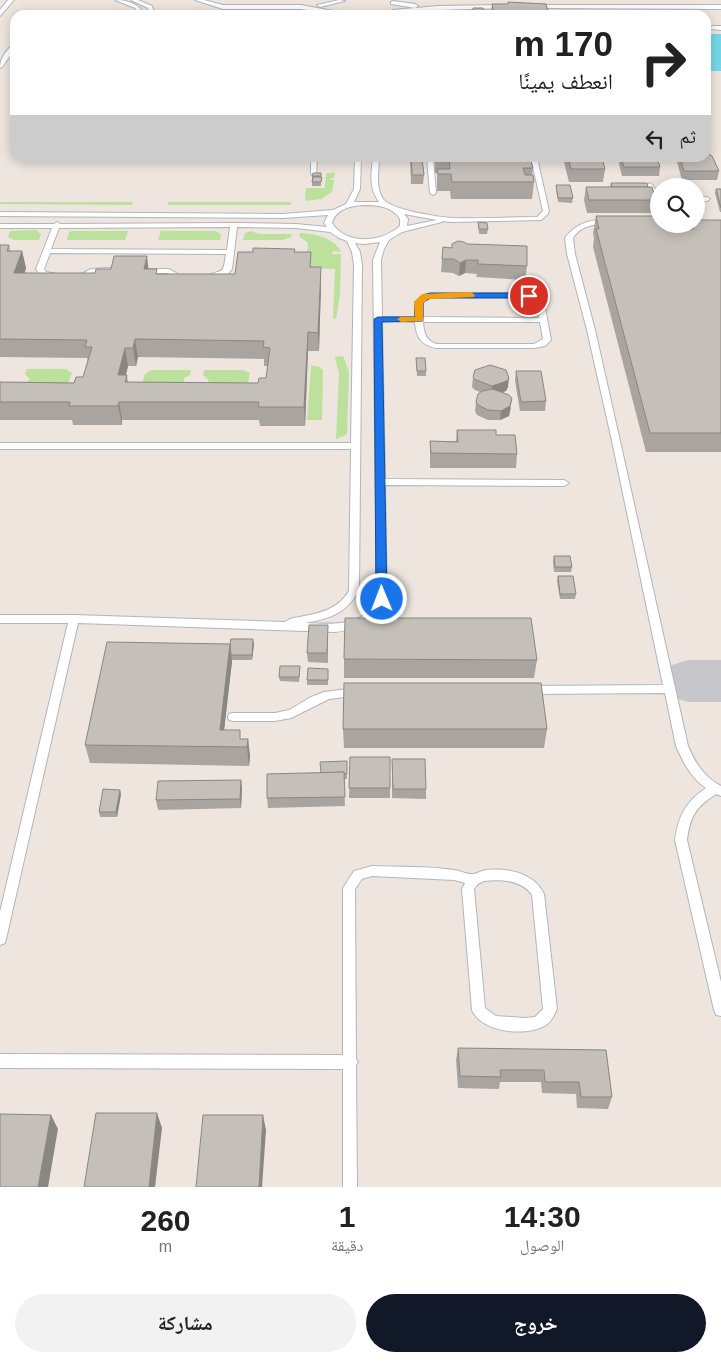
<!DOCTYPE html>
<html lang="ar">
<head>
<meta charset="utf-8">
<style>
  :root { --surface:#fff; --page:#f2f2f2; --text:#222; --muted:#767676; --accent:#111827 }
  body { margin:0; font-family:Arial,"Noto Naskh Arabic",sans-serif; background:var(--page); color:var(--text); direction:rtl; height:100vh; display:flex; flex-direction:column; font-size:19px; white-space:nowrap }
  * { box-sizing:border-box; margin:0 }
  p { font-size:16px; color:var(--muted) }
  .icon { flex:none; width:28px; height:28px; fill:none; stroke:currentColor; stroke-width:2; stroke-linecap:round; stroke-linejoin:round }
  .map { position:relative; height:1187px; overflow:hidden; direction:ltr }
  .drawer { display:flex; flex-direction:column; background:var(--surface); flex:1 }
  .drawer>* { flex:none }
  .top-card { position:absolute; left:10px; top:10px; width:701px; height:152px; border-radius:15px; box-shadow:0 2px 12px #0003; direction:rtl; background:#fff; color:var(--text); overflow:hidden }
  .tools { position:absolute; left:650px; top:178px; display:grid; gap:10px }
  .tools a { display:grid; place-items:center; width:55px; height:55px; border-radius:50%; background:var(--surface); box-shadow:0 2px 12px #0003; font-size:25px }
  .pin { position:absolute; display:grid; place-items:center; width:42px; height:42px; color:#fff; margin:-21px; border:2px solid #fff; border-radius:50%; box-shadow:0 1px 5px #0007 }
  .me { position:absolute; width:55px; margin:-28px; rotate:359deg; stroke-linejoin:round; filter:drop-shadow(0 0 4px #0008) }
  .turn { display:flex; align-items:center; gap:18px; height:105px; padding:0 15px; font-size:22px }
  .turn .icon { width:65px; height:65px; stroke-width:2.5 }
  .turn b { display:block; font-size:35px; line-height:42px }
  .then { display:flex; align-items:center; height:48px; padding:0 15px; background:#0003; gap:10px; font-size:19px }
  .eta { display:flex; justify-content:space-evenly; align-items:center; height:85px; text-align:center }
  .eta b { font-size:30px; font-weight:700; line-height:35px }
  .button { display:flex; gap:10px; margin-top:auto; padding:10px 15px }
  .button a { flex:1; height:58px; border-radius:30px; background:var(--accent); color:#fff; font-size:20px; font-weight:700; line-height:58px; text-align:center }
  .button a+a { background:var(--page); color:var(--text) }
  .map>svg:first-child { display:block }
  .green { fill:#bbe19c }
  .water { fill:#74d8eb }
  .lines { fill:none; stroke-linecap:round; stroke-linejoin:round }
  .taxiway { fill:#c7c6ca; fill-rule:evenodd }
  .service-casing { stroke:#b1b5be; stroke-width:2 }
  .service { fill:#fff; fill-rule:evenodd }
  .wall { fill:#a9a4a0; fill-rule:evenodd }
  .shaded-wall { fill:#8a8682 }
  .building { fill:#c5bfba; stroke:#8a8682; fill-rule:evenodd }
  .route { fill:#1a73e8; stroke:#114b97 }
  .slow { fill:#f59e0b }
</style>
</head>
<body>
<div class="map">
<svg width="721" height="1187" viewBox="0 0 721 1187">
  <rect width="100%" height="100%" fill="#ede5de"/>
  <g class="green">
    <path d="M326 173H335L334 178H331V180H334L332 192 321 199 305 201 306 188H325Z"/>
    <path d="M0 202H133L132 205 2 204H0Z"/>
    <rect x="168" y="202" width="123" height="3"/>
    <path d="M36 230 41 234 39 240H14L8 237 10 231Z"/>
    <path d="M72 231H128L125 240H67L69 232Z"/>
    <path d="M161 231H215L221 234 220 240H158Z"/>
    <path d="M251 231 259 234H292L291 237 283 240H243L245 233Z"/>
    <path d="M300 233C314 234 334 237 341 252L333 251 332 254H341L340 294 336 319 333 318 335 269 306 268 308 243 299 236Z"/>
    <path d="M343 356 349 372 347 433 344 436 336 439 339 374 335 357Z"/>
    <path d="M311 365 319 367 323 370 322 420H307Z"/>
    <path d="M27 369H66L72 373 67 386 27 382 30 379 25 374Z"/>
    <path d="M151 370H191L190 375 184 378V383L141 387 145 374Z"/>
    <path d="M204 370H243L250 373 247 387 207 383 209 380 203 375Z"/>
  </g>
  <rect class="water" x="706" y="34" width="15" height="37"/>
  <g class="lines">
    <path class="taxiway" d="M688 660H721V702H688L669 696 661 681 669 666Z"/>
    <defs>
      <g id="service">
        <path d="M8 0H14L0 16V10Z"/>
        <path d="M115 0C126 0 137 3 143 12L142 15H136L137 12 135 8Z"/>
        <path d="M131 0H138L152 6 155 15H149L148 8Z"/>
        <path d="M195 0H204L223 5H301L344 13 341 15 301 9H223Z"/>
        <path d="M339 0 345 1 320 7 317 5Z"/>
        <path d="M393 1 415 4 418 6 415 8 391 4V2Z"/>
        <path d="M504 5 506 6V8L438 10 393 14 390 12 393 10 438 6Z"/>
        <path d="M533 5H721V9L531 8V6Z"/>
        <path d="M713 26H721V30L711 29 710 28Z"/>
        <path d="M15 43V49L2 67 0 68C0 58 7 49 15 43Z"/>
        <path d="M311 158H317L316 175 311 174Z"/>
        <path d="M355 158H361L360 189 354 202H379C369 188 371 174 373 158H379C379 171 375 186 383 199 391 210 438 217 452 218 480 219 509 217 537 217L543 211 531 158H537L549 211 547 215 541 220 451 222 443 221 442 222 402 232 389 240 384 249 381 260 382 317H415V302L426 294 524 293 536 295 544 302 551 340 545 346 534 348H436C421 345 416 337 415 322L382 321 385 479 564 480 569 483 564 486 385 485 387 599C377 622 359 629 335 632L78 623 6 939 5 943 0 945V912L68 623H0V615H74L285 622 290 619C312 614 336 613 349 591L351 449H0V443H351L354 265 352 252 347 241 339 238 330 232 296 228 237 227 232 269 226 276 210 279 206 277C222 267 223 278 226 254L50 253 44 269 46 272 58 274 59 276 55 278 41 276 36 269 52 228H0V224H54L57 222 60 224 234 223 296 224 327 227 324 223 328 215 283 218 0 216V212L283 214 333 210 346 204 354 189ZM363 205C377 205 392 206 400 219V226C381 243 346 245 332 223 336 209 350 206 363 205ZM404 214 437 220 407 226 408 219ZM230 227 227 250 51 249 59 228ZM380 242 373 260 377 599C364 628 332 624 305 623 331 618 345 614 359 591L362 265 360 252 355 243 364 244ZM435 297H524L530 299 536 303 539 318 423 317V303L428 298ZM423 322H540L543 339 534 344H436C425 340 424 332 423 322Z"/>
        <path d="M427 158H433L436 193 433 195 430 193Z"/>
        <path d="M650 183C658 189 659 203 659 213L656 211 647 185Z"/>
        <path d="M696 197H707L710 199 707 201H696Z"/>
        <path d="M608 219 610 220V222C596 225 582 224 573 238L575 254 595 330 620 441 688 746C695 763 704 777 721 786V796L716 794C696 807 690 816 687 840L721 982V1016L716 1015 714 1010 675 840C678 817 686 801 706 788 691 778 683 762 676 746L665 693 528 694 524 693 523 690 524 687 528 686 663 685 612 441 587 330 567 254 565 238C576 223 590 220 608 219Z"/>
        <path d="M107 268H110V272L95 273 82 278 78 276 91 269Z"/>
        <path d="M141 269H169L183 277 179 279 167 273H141Z"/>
        <path d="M356 688 360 689 361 692 360 695 329 699 291 718 275 721H233L229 720 228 717 229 714 233 713H275L289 710 311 697 324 692Z"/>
        <path d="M372 866C399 867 427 866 454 870 459 870 467 875 473 874 477 874 482 870 487 870 509 868 534 873 544 894L557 1009C554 1015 552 1021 546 1025 527 1037 482 1033 472 1010L462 889 465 883 454 880 372 876 362 879 355 889 356 1059 358 1062 356 1065 357 1187H343V1069L0 1068V1054L343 1055V888L354 871ZM484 881C502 879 522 880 532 895L543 1009 535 1017 525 1018 496 1016 485 1008 474 889 478 884Z"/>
      </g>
    </defs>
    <use href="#service" class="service-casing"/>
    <use href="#service" class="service"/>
  </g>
  <g class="wall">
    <path d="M508 2 549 15H491L492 4H508Z"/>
    <path d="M410 158H422L424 175 423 184H411Z"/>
    <path d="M435 158H530L533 168 532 175 534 182 532 199H451L450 191H437V173H435Z"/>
    <path d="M563 158H602L605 169 603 182H569Z"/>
    <path d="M620 158H657L660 167 659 176H622L619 164Z"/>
    <path d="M678 158H680L719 171 717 180H682L677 162Z"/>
    <path d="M321 173V186H312V176Z"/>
    <path d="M611 183 648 187 656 200 653 213H587L584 200 586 187H610Z"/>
    <path d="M556 185 573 198 572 203 558 202 556 189Z"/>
    <path d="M716 189H721V212H720L715 193Z"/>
    <path d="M596 216 674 229H688L689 224H696L721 220V452H646L593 247 594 238 593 233Z"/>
    <path d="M478 222 488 229 487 234H479Z"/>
    <path d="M467 244 527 266 525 280 476 277 477 274 465 273 459 276 453 273 441 272 443 247 452 248Z"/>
    <path d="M0 245H9L10 251H22L26 268 25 273H95L149 269 158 274H235L253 252 295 249V252L312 267 321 285 319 351H308L305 426H260L259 420H122V425H73L72 420H0V382L74 383 83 377 88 361 87 358 0 357ZM138 357 264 359V366H268L266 378 258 383 128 382 127 375H126L128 366H136Z"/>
    <path d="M416 358 426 371V376H417Z"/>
    <path d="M516 371 546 401 545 411H520L515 381Z"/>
    <path d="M473 377 508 387 506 391 502 392 511 408 509 416 500 420H488L477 415 475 411 476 402 480 392 475 390 472 387Z"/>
    <path d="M457 430 496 435 517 454 516 468H430V441H456Z"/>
    <path d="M554 556 572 567 571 572H554L553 561Z"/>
    <path d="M558 576 576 594 575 599H560L557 581Z"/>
    <path d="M328 635V663L308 662 307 653Z"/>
    <path d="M230 644H254L252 660H232L224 730 241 739H248L250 757 249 766 90 763 85 745Z"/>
    <path d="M344 659 537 660 534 678H344Z"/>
    <path d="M328 669V685H307V680Z"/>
    <path d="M300 671 299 682 280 681 279 677Z"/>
    <path d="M343 729H547L544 748H344Z"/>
    <path d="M350 757 390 788V798H349Z"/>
    <path d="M392 759 426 789V799L392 798Z"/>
    <path d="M347 761V779H344L345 806 268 808 267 798 321 773Z"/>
    <path d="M241 780 242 789 241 808 158 810 156 800Z"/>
    <path d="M121 794 117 817H100L99 812Z"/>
    <path d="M458 1048 606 1050 612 1097 608 1109 577 1108 576 1094 542 1093 541 1082H500L499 1089 458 1088 456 1060Z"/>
  </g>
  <g class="shaded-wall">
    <path d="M22 251 26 268 18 291 14 273Z"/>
    <path d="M147 256 149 274 144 269Z"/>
    <path d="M466 260 465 273 459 276 460 263Z"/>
    <path d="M321 267V285L319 351 318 333Z"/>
    <path d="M308 332V351L305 426 304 407Z"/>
    <path d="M135 339 138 357 136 366 133 348Z"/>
    <path d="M125 348 128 366 121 394 118 375Z"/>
    <path d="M509 378 508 387 506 391 491 396 492 386Z"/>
    <path d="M512 398 509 416 500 420 501 411Z"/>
    <path d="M119 402 122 420V425L118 406Z"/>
    <path d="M253 639 254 644 252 660V655Z"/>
    <path d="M230 644 232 662 222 748 220 730Z"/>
    <path d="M248 739 250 757 249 766 247 747Z"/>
    <path d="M241 780 242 789 241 808 240 799Z"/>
    <path d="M120 790 121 794 117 817 116 812Z"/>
    <path d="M157 1113 162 1128 155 1187H149Z"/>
    <path d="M51 1115 58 1129 48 1187H38Z"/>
    <path d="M263 1115 266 1130 262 1187H259Z"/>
  </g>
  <g class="building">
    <path d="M508 2 546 4 549 15H494L492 4H508Z"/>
    <path d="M473 8H483L484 15H474Z"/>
    <rect x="443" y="13" width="20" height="2"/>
    <rect x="692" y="14" width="9" height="1"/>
    <path d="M706 152 712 156 719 171H684L680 158H706Z"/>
    <path d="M411 158H422L424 175H412Z"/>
    <path d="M449 158H530L533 168H523L525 175H533L534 182H452L451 174H438L437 169H450Z"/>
    <path d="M568 158H602L605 169H571Z"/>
    <path d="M621 158H657L660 167H624Z"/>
    <path d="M313 173H321V176H312Z"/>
    <path d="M313 177H322L321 182H312Z"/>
    <path d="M611 183H647L648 187H612Z"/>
    <path d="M556 185H570L573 198H558Z"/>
    <path d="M586 187H652L656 200H589Z"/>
    <path d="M716 189H721V208Z"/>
    <path d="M596 216H659V224H672L674 229H694L692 224H696V220H721V433H650L596 229H599Z"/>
    <path d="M478 222 487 223 488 229H479Z"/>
    <path d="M458 241 464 242 467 244 527 246V266L478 264V260H466L460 263 454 259H442L443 247 452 248V244Z"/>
    <path d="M0 245H9L7 251H22L14 273H95L96 269H111L114 256H147L144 269H157L156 274H235L238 252H253V248L295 249 294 252H311L310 267H321L318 333 308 332 304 407H258L259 402H119L118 406H69L70 402H0V382L74 383 76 377H83L92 347H85L87 340 0 339ZM135 339 264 341 263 347 270 348 266 378H259L258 383 125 382 127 375H118L125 348H133Z"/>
    <path d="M416 358H425L426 371H417Z"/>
    <path d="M490 365 506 370 509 378 507 381 492 386 476 380 473 377 475 370Z"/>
    <path d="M516 371H541L546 401 521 402Z"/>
    <path d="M493 389 509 395 512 398 510 406 501 411 488 410 478 405 476 402 478 394 482 391Z"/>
    <path d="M457 430H496V435H515L517 454 431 453 430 441 458 442Z"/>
    <path d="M554 556H570L572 567H555Z"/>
    <path d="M558 576H573L576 594H560Z"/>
    <path d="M345 618H531L537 660 344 659Z"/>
    <path d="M309 625H328L327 653H307Z"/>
    <path d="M231 639H253L252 655H231L230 644Z"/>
    <path d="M107 642 230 644 220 730H240V739H248L247 747 85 745Z"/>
    <path d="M280 666H300L299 677H279Z"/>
    <path d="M308 668 328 669V680H307Z"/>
    <path d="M344 683H541L547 729H343Z"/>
    <path d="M350 757H390V788H349Z"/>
    <path d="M392 759H425L426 789H393Z"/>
    <path d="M347 761V774H344V772L321 773 320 762Z"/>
    <path d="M344 772 345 797 267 798V774Z"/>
    <path d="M241 780 240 799 156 800 158 781Z"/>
    <path d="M103 789 120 790 116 812H99Z"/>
    <path d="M458 1048 606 1050 612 1097H581L579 1082H545L544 1070H500L501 1077 460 1076Z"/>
    <path d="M96 1113H157L149 1187H84Z"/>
    <path d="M0 1114 51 1115 38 1187H0Z"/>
    <path d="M203 1115H263L259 1187H196Z"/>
  </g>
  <path class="route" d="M430 293H529L533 296 529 298H431L423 302V321L382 322 387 599 382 603 376 599 374 319 378 317H415C414 302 415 297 430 293Z"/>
  <path class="slow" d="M471 292 475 295 474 297 428 299 423 303V321L401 322 397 319 401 317H415L414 302 422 294Z"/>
</svg>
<div class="tools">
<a><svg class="icon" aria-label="search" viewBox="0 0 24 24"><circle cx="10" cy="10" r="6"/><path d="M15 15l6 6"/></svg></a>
</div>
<div class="pin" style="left:529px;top:296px;background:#d93025"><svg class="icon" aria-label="arrive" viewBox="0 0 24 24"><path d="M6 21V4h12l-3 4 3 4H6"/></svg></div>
<svg class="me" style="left:382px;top:599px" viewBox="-20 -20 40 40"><circle r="17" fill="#1a73e8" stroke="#fff" stroke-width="3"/><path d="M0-11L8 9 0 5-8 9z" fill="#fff"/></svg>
<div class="top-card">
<div class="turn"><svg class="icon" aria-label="right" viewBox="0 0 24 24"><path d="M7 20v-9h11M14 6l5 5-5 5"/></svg><div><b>170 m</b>انعطف يمينًا</div></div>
<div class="then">ثم<svg class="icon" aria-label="left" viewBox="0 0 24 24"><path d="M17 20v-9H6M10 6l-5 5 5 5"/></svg></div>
</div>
</div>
<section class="drawer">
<div class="eta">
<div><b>14:30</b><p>الوصول</p></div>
<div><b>1</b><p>دقيقة</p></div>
<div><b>260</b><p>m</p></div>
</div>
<div class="button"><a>خروج</a><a>مشاركة</a></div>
</section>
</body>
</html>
